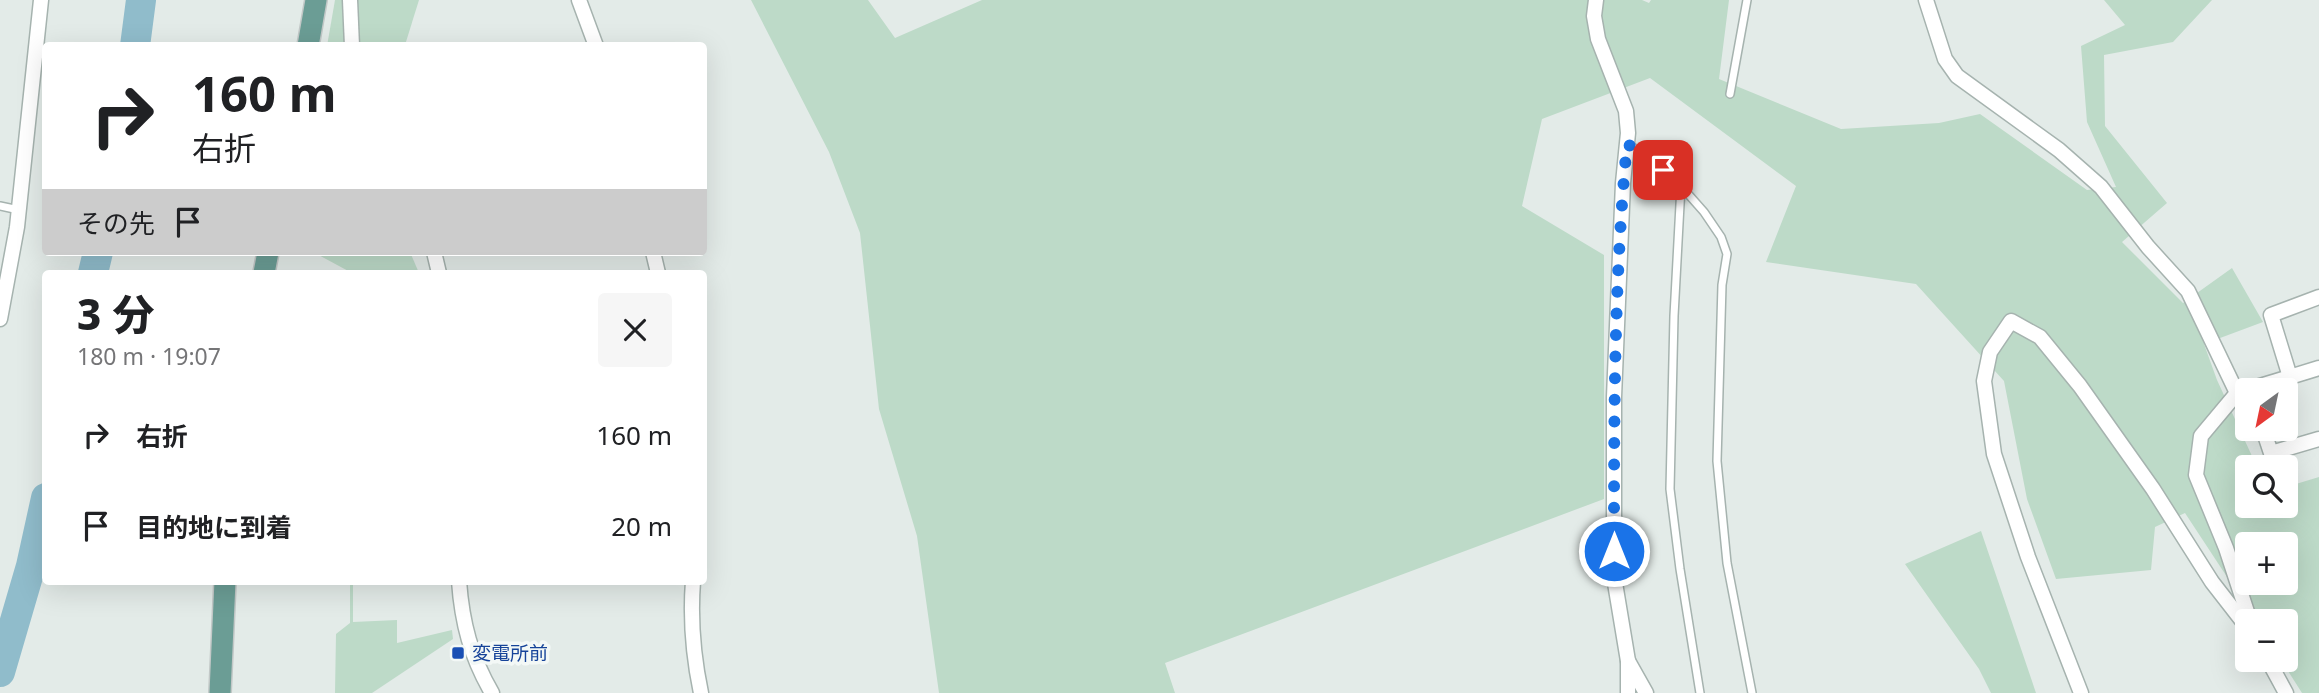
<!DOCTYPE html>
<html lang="ja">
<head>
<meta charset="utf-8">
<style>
  :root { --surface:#fff; --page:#f6f6f6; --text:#202124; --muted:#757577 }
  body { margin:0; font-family:"Noto Sans","Noto Sans JP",sans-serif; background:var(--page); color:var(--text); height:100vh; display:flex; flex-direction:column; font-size:26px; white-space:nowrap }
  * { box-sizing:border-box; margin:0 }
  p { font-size:23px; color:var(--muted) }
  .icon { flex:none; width:38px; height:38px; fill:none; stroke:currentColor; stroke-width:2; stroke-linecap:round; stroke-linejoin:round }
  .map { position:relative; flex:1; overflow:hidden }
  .side { position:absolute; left:42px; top:270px; width:665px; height:315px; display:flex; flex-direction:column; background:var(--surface); border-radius:7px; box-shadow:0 7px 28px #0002 }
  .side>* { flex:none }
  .hud { position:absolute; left:42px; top:42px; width:665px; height:214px; border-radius:7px; box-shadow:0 7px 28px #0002; background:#fff; color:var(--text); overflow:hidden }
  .needle { width:46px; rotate:213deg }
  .buttons { position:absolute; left:2235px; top:378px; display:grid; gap:14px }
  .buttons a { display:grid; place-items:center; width:63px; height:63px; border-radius:7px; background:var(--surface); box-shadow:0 7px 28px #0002; font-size:35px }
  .pin { position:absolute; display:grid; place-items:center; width:60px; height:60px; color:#fff; margin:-30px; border-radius:14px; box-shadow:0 4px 10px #0006 }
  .me { position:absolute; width:77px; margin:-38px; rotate:0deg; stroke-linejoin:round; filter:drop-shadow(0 0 5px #0008) }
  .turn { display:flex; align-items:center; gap:24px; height:147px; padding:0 35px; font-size:32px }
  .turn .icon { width:91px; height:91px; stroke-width:2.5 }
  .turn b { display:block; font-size:49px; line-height:60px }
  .then { display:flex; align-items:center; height:66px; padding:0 35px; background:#0003; gap:14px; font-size:26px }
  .round { display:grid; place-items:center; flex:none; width:74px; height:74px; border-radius:7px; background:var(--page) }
  .headline { display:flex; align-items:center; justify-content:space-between; height:119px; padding:0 35px }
  h1 { font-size:42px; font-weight:800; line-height:52px }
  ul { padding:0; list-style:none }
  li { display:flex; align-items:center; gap:21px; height:91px; padding:0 35px }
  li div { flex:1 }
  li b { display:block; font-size:26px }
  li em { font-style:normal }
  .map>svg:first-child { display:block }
  .green { fill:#bddac8; fill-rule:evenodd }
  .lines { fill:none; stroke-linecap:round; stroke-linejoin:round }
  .river { stroke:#90bccb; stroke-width:30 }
  .service-casing { stroke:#a6b3af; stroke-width:10 }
  .minor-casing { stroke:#a6b3af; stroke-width:17 }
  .primary-casing { stroke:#c2c8c7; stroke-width:24 }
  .service { stroke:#fff; stroke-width:7 }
  .minor { stroke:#fff; stroke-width:14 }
  .primary { stroke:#6b9d95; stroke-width:21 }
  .route { stroke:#1a73e8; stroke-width:12; stroke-dasharray:0 21.6 }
  .transit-dot { fill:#1a4fb4; stroke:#f3f8f6; stroke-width:2.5 }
  .labels { text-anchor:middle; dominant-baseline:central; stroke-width:7; stroke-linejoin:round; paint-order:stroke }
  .transit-label { font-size:19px; fill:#164399; stroke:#f3f8f6; text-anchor:start }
</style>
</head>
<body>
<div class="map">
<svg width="2319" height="693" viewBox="0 0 2319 693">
  <rect width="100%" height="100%" fill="#e3ebe8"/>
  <g class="green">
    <path d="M335 0H419L405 45 327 46Z"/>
    <path d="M751 0H868L895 38 982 0H1642L1649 3 1651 0H1729L1719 79 1841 129 1939 123 1980 114 2087 190 2116 187 2087 122 2081 46 2125 25 2104 0H2212L2173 42 2104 55 2105 126 2167 203 2122 242 2183 303 2232 268 2263 322 2204 344 2217 380 2257 467H2247V506H2286V487L2319 477V693H2302L2281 660H2286V621H2256L2185 513 2155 527 2151 570 2056 579 2027 499 2004 381 1916 284 1766 262 1796 186 1650 78 1542 119 1522 206 1604 255V499L1165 663 1175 693H939L917 536 879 409 860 233 829 152ZM2247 544H2286V583H2247Z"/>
    <path d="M313 252H410L419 273H352Z"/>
    <path d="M1981 531 2036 693H1991L1979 669 1905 564Z"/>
    <path d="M350 581H353V622L397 620V643L452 630 453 639 372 693H335L336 634 350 623Z"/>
  </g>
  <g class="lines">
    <g class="river">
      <path d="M135 46 141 0"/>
      <path d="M93 273 98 252"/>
      <path d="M0 672 31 566 46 498"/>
    </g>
    <defs>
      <g id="service">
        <path d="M1730 94 1747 0"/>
        <path d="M1627 144 1645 154 1681 186 1674 316 1670 489 1680 569 1700 693"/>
        <path d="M1681 186 1704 212 1721 237 1727 254 1722 285 1717 461 1727 563 1752 693"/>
        <path d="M0 206 19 210"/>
      </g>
      <g id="minor">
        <path d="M350 0 352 46"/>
        <path d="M579 0 596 46"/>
        <path d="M1596 0 1594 16 1598 39 1626 111 1628 133 1623 183 1614 397V577L1628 661V693"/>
        <path d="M1926 0 1945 59 1957 76 2059 150 2101 187 2148 247 2188 291 2237 393"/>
        <path d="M434 252 439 273"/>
        <path d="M653 252 658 273"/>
        <path d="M0 319 17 227 41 0"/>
        <path d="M2290 377 2271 315 2319 297"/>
        <path d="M2263 429 2271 453 2319 439"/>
        <path d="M459 581C462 623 471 657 492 693"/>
        <path d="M693 581C690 620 693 655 701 693"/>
        <path d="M2250 621 2226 548 2196 475 2201 436 2237 393 2319 368"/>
        <path d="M2268 660 2286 693"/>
        <path d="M1628 661 1646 693"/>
        <path d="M2081 693 2028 557 1994 454 1984 381 1990 352 2011 321 2040 337 2080 386 2153 489 2212 582 2247 627"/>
      </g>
      <g id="primary">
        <path d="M308 46 316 0"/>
        <path d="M264 273 268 252"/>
        <path d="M220 693 225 581"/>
      </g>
    </defs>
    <use href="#service" class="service-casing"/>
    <use href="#minor" class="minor-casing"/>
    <use href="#primary" class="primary-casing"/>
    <use href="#service" class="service"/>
    <use href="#minor" class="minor"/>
    <use href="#primary" class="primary"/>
  </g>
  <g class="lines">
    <path class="route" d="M1614 551C1614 415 1614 279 1627 144L1645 154 1663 170"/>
  </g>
  <rect class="transit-dot" x="451" y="646" width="14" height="14" rx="3.5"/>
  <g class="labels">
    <g class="transit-label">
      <text x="472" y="653">変電所前</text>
    </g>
  </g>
</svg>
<div class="buttons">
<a><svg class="needle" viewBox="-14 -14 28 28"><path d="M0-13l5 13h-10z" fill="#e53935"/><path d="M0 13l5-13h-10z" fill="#757577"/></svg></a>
<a><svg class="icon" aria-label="search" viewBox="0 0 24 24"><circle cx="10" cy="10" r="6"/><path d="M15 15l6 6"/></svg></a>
<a>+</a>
<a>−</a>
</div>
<div class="pin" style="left:1663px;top:170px;background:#d93025"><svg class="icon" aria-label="arrive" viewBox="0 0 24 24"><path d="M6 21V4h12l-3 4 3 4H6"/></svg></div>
<svg class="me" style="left:1614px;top:551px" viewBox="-20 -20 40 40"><circle r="17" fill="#1a73e8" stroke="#fff" stroke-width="3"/><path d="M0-11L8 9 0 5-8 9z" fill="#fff"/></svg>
<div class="hud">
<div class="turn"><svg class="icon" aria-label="right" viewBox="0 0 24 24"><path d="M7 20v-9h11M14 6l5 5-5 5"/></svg><div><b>160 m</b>右折</div></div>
<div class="then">その先<svg class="icon" aria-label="arrive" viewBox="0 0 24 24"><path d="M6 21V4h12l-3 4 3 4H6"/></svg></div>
</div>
<section class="side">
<div class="headline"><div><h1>3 分</h1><p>180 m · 19:07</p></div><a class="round"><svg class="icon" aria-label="close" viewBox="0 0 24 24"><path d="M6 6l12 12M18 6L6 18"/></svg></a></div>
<ul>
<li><svg class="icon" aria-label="right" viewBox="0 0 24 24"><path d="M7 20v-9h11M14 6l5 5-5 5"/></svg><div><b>右折</b></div><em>160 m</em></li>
<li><svg class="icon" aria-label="arrive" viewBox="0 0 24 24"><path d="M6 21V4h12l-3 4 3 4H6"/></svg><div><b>目的地に到着</b></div><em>20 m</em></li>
</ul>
</section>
</div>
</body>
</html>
